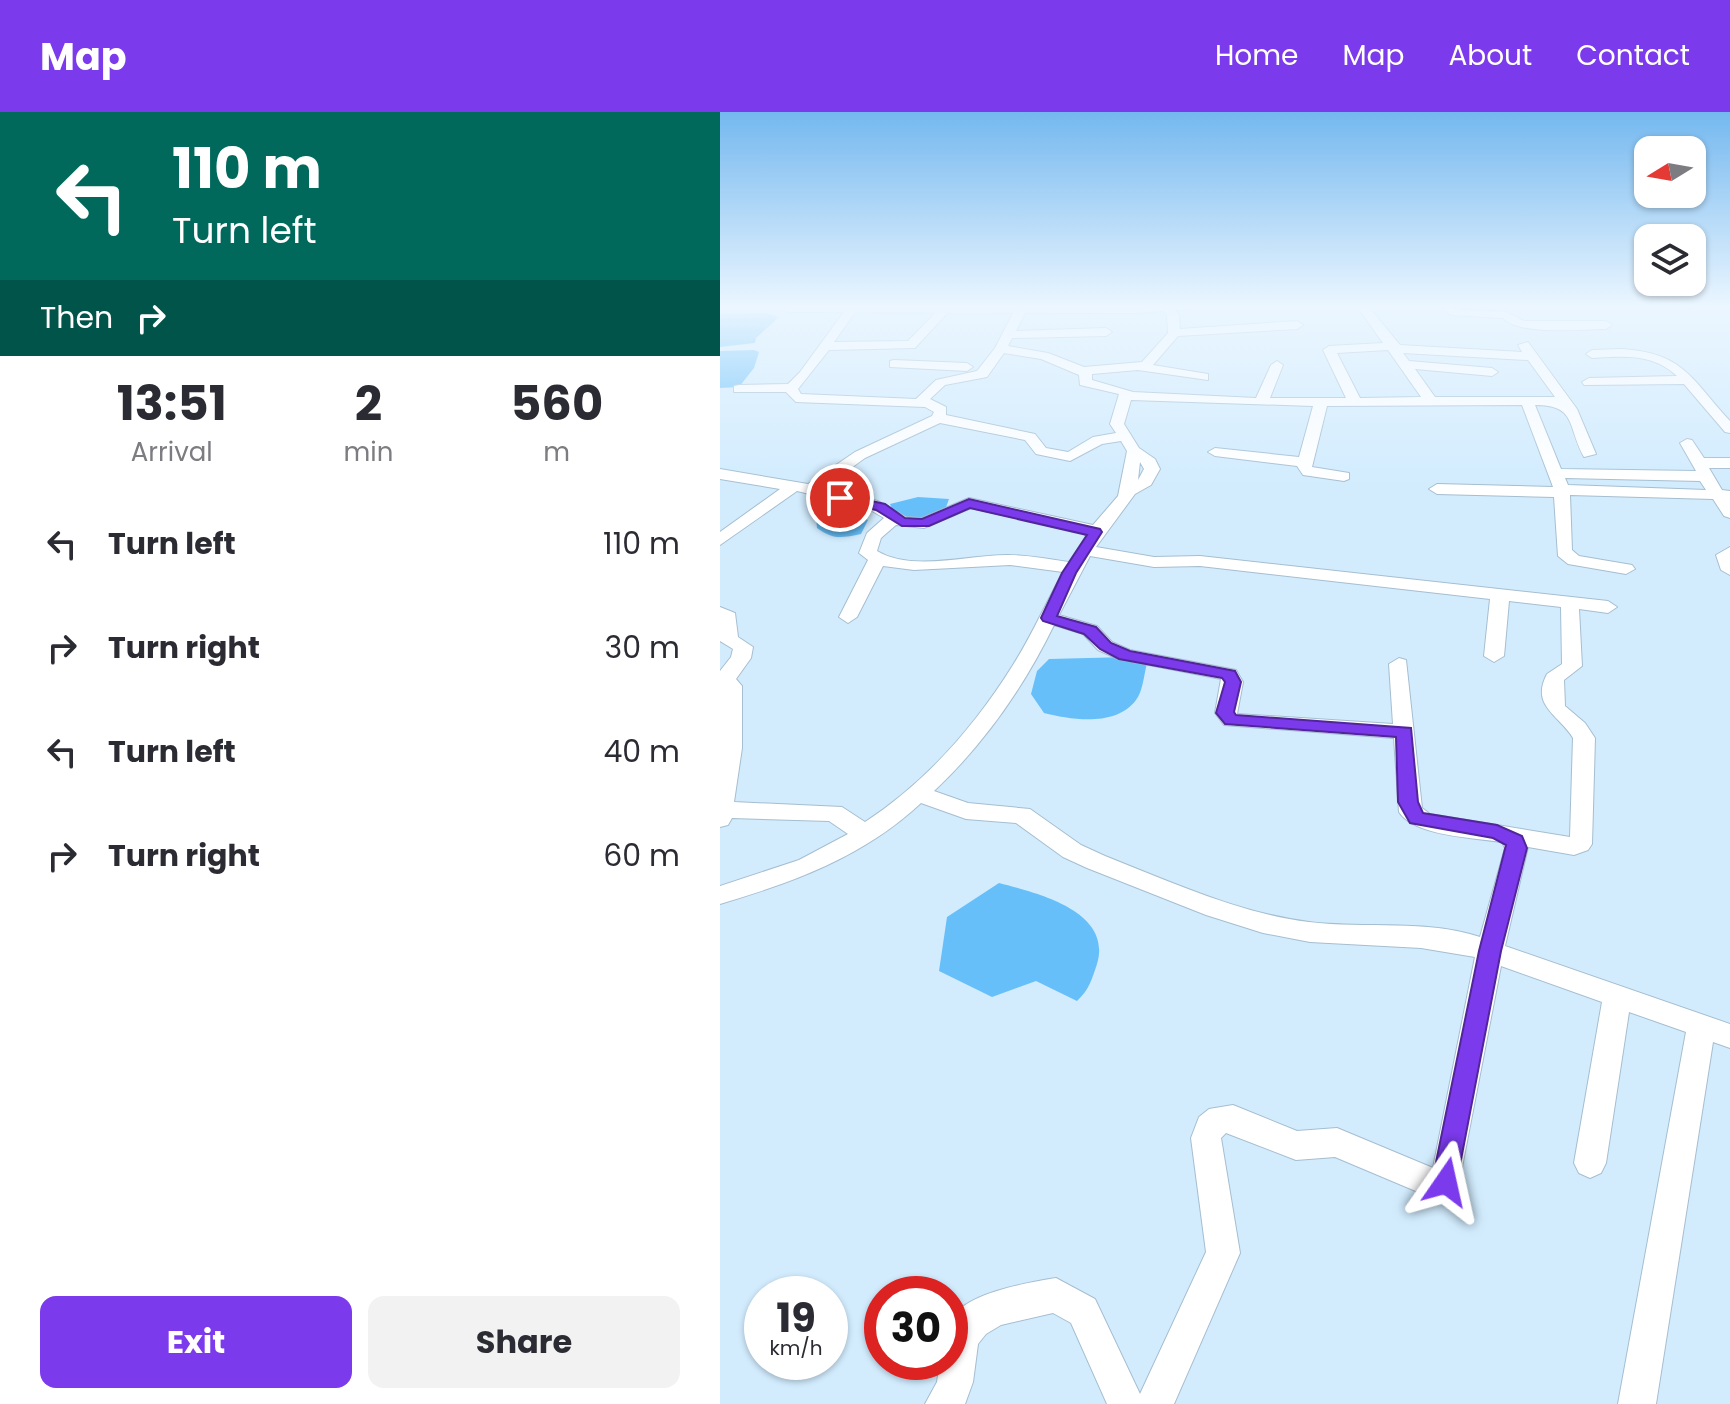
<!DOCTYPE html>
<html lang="en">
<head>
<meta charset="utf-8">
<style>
  :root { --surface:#fff; --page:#f2f2f3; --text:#2b2b33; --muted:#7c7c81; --accent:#7c3aed }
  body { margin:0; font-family:Poppins,sans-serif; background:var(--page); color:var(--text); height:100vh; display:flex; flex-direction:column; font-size:30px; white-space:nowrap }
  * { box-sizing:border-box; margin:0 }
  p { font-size:26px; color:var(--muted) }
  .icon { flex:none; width:44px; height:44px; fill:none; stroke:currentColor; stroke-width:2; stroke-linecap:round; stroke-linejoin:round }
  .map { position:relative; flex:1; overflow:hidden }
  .sheet { display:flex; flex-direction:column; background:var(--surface); width:720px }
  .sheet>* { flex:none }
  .hud { background:#00695c; color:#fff; overflow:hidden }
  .needle { width:52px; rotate:259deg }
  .controls { position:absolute; left:914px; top:24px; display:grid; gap:16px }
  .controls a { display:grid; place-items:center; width:72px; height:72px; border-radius:16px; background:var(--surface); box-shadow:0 2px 6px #0004; font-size:40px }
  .speed { position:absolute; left:24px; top:1164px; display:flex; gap:16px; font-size:40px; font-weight:700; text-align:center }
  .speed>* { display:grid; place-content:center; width:104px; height:104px; border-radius:50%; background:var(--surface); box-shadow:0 2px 6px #0004; line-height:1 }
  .speed small { font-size:20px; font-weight:400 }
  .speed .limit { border:12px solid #d22; background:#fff; color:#111 }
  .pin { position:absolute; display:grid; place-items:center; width:68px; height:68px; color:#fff; margin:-34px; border:4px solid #fff; border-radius:50%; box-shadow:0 2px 8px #0007 }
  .me { position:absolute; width:88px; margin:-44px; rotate:11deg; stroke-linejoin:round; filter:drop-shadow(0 0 6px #0008) }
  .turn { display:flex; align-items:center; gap:28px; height:168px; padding:0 40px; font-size:36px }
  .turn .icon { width:104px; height:104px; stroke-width:2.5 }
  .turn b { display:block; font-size:56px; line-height:68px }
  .then { display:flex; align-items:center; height:76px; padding:0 40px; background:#0003; gap:16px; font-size:30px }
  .eta { display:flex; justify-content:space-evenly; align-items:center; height:136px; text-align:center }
  .eta b { font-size:48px; font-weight:700; line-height:56px }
  .cta { display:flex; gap:16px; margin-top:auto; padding:16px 40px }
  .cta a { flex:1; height:92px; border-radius:16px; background:var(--accent); color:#fff; font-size:32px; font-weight:700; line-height:92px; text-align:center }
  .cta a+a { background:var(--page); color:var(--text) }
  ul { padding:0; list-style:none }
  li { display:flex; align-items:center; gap:24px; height:104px; padding:0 40px }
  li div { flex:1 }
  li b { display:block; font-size:30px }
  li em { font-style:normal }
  header { display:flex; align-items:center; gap:48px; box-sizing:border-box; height:112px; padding:0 40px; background:var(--accent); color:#fff }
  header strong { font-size:38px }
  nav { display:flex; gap:44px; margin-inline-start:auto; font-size:28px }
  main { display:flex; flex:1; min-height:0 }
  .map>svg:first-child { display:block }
  .water { fill:#66bff9 }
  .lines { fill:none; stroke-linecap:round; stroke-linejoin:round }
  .minor-casing { stroke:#a5bed0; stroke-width:2 }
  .tertiary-casing { stroke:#a5bed0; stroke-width:2 }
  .minor { fill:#fff; fill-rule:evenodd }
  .tertiary { fill:#fff; fill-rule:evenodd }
  .route { fill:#7c3aed; stroke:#51269a; stroke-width:2 }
</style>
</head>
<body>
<header>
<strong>Map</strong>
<nav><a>Home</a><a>Map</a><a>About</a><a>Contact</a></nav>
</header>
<main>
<section class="sheet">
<div class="hud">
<div class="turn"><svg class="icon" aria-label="left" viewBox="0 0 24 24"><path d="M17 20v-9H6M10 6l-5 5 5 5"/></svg><div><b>110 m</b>Turn left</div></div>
<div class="then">Then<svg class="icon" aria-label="right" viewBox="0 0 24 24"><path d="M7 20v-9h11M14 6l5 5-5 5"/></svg></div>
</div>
<div class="eta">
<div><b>13:51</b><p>Arrival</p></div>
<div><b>2</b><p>min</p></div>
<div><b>560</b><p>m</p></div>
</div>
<ul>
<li><svg class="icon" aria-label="left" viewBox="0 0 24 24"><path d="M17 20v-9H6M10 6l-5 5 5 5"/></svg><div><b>Turn left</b></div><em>110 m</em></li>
<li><svg class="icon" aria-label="right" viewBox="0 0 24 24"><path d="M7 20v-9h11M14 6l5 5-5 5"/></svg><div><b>Turn right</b></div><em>30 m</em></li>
<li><svg class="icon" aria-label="left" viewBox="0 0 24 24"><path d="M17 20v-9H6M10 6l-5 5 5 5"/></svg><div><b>Turn left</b></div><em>40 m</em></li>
<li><svg class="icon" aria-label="right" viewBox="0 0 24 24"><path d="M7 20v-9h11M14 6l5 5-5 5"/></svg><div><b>Turn right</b></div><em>60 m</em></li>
</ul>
<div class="cta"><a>Exit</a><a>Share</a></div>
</section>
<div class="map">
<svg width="1010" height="1292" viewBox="0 0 1010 1292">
  <rect width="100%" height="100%" fill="#d2ecfe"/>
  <g class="water">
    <path d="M46 201 59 205 36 226 35 231 0 235V202Z"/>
    <path d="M34 238 39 240 34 256 19 275 0 276V239Z"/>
    <path d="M198 385 229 387 225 398 203 406 177 407 170 392Z"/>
    <path d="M112 399 137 401 148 408 141 422C122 426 113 428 97 416L96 406Z"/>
    <path d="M408 545 427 551C424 562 423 579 416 588 396 615 352 608 324 601L311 582 317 559 329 547Z"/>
    <path d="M279 771C317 781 393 799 377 852 372 867 369 878 357 889L316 869 272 885 219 859 227 805Z"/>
  </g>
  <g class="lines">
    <defs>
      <g id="minor">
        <path d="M129 193 139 195 114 230 188 229 222 194 232 196 195 236 109 238 78 277 81 282 196 287 216 268 257 259 275 236 295 197 301 194 307 197 296 219 386 216 392 220 386 224 292 226 288 234 328 241 364 255 422 250 448 221 447 203 441 195 451 193 459 203 460 217 577 209 583 213 577 217 458 224 433 253 488 262V268L418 258 372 262V268L413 280 536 286 551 253 557 249 563 253 550 286H626L603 238 609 234 663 231 636 193H647L680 233 802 240 798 233 808 230 857 297 876 342 864 345C847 314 857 293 815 293L841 357 976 359 960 331 967 327 972 328 984 346H1010V356H989L1002 378 1010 379V406L1004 404 993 387 850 383 852 438 859 444 912 453 915 457 906 462 848 452 838 444 834 385 717 382 709 377 717 372 833 375 802 293 607 294 592 355 629 361V367L624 369 583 363 577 354 495 344 488 340 495 336 579 345 593 294 411 288 404 312 419 336 435 347 440 357 431 373 415 382 376 435 434 445 480 444 888 489 897 495 888 501 859 497 862 554 844 568 845 594 865 611 875 626 872 732 868 738 854 743 808 735 785 834 1010 912V936L993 930 936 1292H898L966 920 909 900 886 1051 881 1061 870 1066 859 1061 854 1051 882 890 781 854 737 1081 717 1088 615 1045 576 1048 506 1021 501 1026 520 1141 454 1292H387L351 1211 333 1201 281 1213 266 1222 258 1232 253 1270 245 1292H205L217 1270 220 1250H230C230 1238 228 1224 230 1212 236 1182 311 1170 336 1166L375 1187 420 1282 486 1140 471 1026 479 1005 489 997 513 993 577 1019 617 1016 713 1056 755 845 701 836 590 830 543 821 486 803 367 756 343 745 296 711 246 707 201 691C143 745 74 770 0 792V774L79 748 128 722 109 709 12 706 8 713 0 715V559L11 545 13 537 0 529V495L15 501 18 525 33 535 31 546 16 567 22 574V636L14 690 122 695 145 710C205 671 255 614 293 553 312 523 326 491 343 460L290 453 194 458 163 454 137 505 128 511 119 505 148 448 139 441 147 421 164 406 147 396 77 379 0 433V420L60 377 0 367V357L88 372 135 340 212 304 214 300 205 295 76 290 66 280H14V274L19 273 68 272 80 260ZM668 238 701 285 640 286 617 241ZM284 241 321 247 359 263 360 273 399 282 390 312 396 321 373 325 348 340 326 336 315 322 226 303V295L210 287 225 273 267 265ZM683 241 808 248 835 285H715L695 257 772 264 778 260 772 256 689 249ZM220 311 305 328 316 342 350 349 382 332 401 329 407 339 398 384 373 413 249 386 202 406 186 405 158 389 102 377 145 346ZM420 350 424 357 418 368ZM845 366 980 369 986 378 848 373ZM251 396 363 421 366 424 349 450C328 447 308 443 287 443 248 443 192 460 157 439L161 426 176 413 204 416ZM370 444 434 455 480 454 770 487 764 544 774 550 784 544 789 489 841 495 842 552 827 562C810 594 839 603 853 626L850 725 710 702 702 696 686 548 679 546 669 552 673 612 517 602 523 570 516 558 410 538 392 530 377 514 339 503ZM334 513 363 522 378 538 398 547 501 567 495 601 504 613 674 626 679 700C694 724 755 726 782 730L785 736 760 825C706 807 645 817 589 810 518 801 451 770 385 744L361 733 310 697 248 691 214 679C264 632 304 575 334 513Z"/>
        <path d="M722 193H733L737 198 786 200 804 209H886L892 213 886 217C861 217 800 224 783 206L730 203Z"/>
        <path d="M902 237C964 241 971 267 1010 309V321L1005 320 964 272 864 273 862 270 869 266 957 264C933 241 903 244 872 246L866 242 872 238Z"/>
        <path d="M174 248 247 251 253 255 247 259 170 255V249Z"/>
        <path d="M1010 435V463L1001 458 996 443Z"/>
      </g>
      <path id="tertiary" d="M73 193H476L469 197 416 201 68 200 66 197Z"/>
    </defs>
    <use href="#minor" class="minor-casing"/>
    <use href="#tertiary" class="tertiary-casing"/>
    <use href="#minor" class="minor"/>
    <use href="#tertiary" class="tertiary"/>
  </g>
  <linearGradient id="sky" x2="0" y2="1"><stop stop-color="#74b8ef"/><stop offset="0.52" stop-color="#ebf6ff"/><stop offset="1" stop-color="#ebf6ff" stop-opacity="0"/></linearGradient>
  <rect width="1010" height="373" fill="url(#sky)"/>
  <path class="route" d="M120 382 165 392 185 406 202 407 249 387 380 417 382 420 356 461 337 504 376 515 391 531 410 539 515 559 521 570 514 600 516 603 691 616 698 690 703 701 777 713 802 724 807 736 781 839 735 1079 726 1083 716 1079 712 1070 759 839 786 733 773 726 690 711 678 690 676 625 505 612 496 601 505 570 502 566 399 547 380 537 364 522 323 509 321 506 342 461 367 423 250 396 209 414H182L156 398 116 389 114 386Z"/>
</svg>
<div class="controls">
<a><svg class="needle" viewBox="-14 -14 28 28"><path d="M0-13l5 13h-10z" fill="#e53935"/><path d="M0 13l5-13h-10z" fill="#7c7c81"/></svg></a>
<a><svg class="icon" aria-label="layers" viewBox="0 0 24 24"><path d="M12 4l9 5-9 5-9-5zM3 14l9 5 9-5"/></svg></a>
</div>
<div class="speed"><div>19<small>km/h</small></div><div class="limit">30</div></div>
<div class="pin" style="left:120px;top:386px;background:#d93025"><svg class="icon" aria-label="arrive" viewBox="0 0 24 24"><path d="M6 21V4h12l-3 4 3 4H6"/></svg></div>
<svg class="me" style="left:726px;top:1070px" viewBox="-20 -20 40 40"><path d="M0-17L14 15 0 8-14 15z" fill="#7c3aed" stroke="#fff" stroke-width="4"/></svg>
</div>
</main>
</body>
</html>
